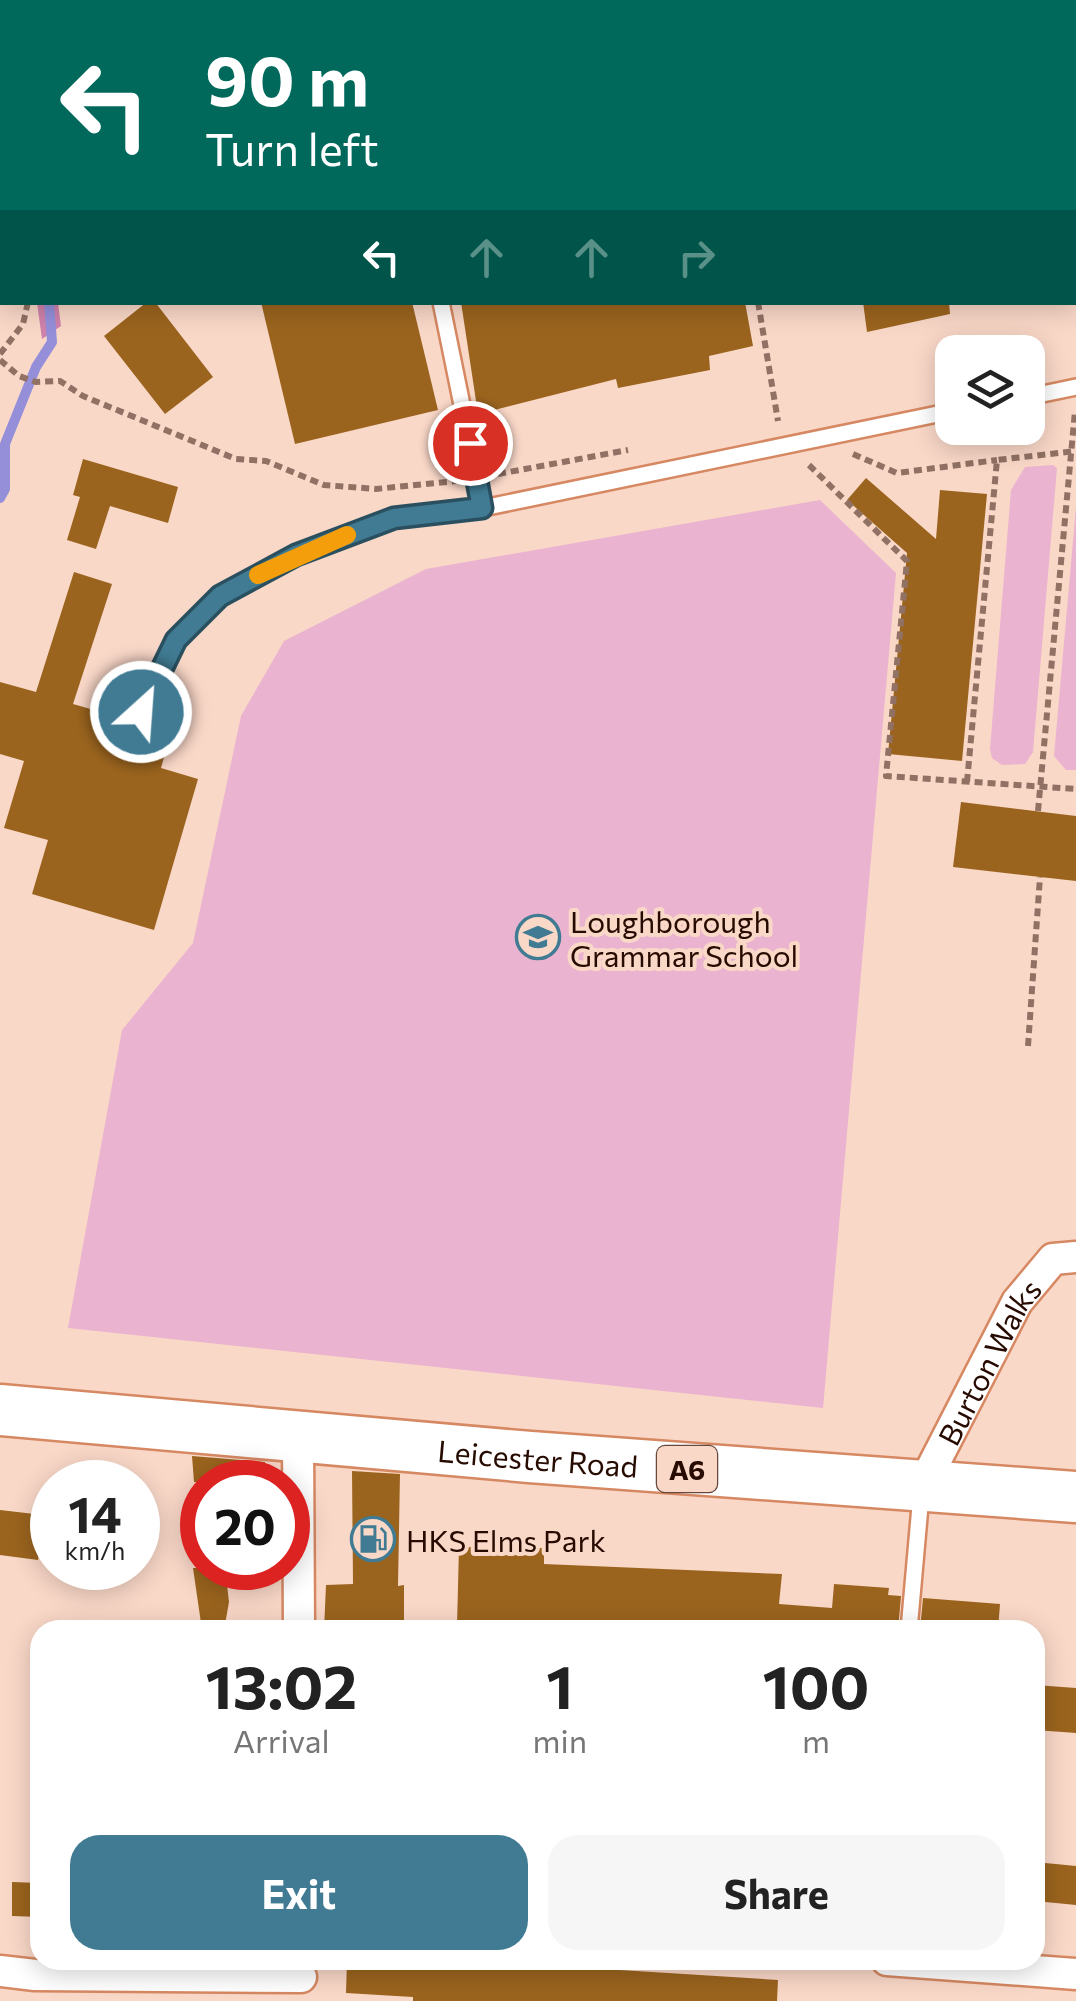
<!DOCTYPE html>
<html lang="en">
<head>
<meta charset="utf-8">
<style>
  :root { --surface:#fff; --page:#f6f6f6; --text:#222; --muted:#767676; --accent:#407b93 }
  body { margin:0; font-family:Commissioner,sans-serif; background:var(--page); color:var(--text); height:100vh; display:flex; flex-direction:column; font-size:38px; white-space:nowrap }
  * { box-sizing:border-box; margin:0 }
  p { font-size:32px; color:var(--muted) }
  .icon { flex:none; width:55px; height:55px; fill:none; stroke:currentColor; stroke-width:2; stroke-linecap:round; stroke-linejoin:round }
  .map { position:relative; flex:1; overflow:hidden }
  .drawer { position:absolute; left:30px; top:1620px; width:1015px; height:350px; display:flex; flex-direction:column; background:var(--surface); border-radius:30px; box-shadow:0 5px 25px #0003 }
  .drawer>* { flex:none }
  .hud { position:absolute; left:0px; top:0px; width:1078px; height:305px; box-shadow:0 5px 25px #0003; background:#00695c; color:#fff; overflow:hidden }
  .fabs { position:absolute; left:935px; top:335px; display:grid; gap:20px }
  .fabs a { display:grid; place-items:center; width:110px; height:110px; border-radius:20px; background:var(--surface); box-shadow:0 5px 25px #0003; font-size:50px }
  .speed { position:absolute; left:30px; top:1460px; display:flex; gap:20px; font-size:50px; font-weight:700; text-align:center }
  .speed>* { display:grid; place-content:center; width:130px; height:130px; border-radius:50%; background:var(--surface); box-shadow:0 5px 25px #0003; line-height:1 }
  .speed small { font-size:25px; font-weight:400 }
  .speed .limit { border:15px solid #d22; background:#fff; color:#111 }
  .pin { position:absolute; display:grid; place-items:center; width:85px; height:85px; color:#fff; margin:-42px; border:5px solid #fff; border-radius:50%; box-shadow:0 2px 10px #0007 }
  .me { position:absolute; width:110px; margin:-55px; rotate:26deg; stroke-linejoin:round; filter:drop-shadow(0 0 8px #0008) }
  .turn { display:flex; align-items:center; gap:35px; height:210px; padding:0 40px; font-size:45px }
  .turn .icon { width:130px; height:130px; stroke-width:2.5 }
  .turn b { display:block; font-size:70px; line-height:85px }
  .lanes { display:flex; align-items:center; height:95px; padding:0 40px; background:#0003; justify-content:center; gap:50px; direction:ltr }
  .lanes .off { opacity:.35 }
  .eta { display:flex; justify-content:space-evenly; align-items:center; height:170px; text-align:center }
  .eta b { font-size:60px; font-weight:700; line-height:70px }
  .button { display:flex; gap:20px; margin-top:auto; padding:20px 40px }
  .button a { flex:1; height:115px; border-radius:30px; background:var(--accent); color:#fff; font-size:40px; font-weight:700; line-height:115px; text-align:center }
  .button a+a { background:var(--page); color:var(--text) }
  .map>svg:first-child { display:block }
  .green { fill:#eab3cf }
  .forest { fill:#d082ac }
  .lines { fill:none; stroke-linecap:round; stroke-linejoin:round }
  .stream { stroke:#958fda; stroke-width:10 }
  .building { fill:#9b641e }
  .service-casing { stroke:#d68862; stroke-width:20 }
  .minor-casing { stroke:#d68862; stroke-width:35 }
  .trunk-casing { stroke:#d68862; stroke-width:55 }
  .path { stroke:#907164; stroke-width:6; stroke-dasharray:8 5; stroke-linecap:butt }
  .service { stroke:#fff; stroke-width:15 }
  .minor { stroke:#fff; stroke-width:30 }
  .trunk { stroke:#fff; stroke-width:50 }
  .route-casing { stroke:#2a5060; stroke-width:25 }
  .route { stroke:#407b93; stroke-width:18 }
  .slow { stroke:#f59e0b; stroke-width:18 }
  .labels { text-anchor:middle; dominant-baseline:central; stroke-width:8; stroke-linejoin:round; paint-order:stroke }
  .shield { fill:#fad8c8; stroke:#66483c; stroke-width:2.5 }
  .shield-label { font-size:28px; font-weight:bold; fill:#270b00 }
  .poi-label { font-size:30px; fill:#270b00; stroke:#fad8c8; text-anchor:start }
  .street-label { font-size:30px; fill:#270b00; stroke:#fad8c8 }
</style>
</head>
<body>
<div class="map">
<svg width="1076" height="2001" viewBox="0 0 1076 2001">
  <rect width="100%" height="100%" fill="#fad8c8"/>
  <g class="green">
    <path d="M1053 465 1057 468 1033 752 1025 764 1002 765 992 758 990 749 1011 490 1025 467Z"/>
    <path d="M820 500 896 573 823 1408 68 1328 122 1030 193 943 241 716 284 641 426 569Z"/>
    <path d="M1076 507V770H1066L1054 756Z"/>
  </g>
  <path class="forest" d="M37 303H58L61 326 42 339Z"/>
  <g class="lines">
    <g class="stream">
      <path d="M6 0V2"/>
      <path d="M0 498 5 489V444L36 367 52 342 49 302"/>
    </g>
  </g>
  <g class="building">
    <path d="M147 302H155L213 377 165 414 104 336Z"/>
    <path d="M261 302H412L438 410 295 444Z"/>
    <path d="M461 302H745L753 346 709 356 710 370 618 388 616 379 478 414Z"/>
    <path d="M863 302H949L950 314 867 332Z"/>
    <path d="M83 459 178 487 168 523 110 506 96 549 67 540 80 497 73 495Z"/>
    <path d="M866 478 936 539 940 490 987 494 962 761 888 754 907 553 847 500Z"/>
    <path d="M74 572 112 584 73 704 171 732 161 768 198 779 154 930 32 894 48 840 4 828 24 761 0 754V682L36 692Z"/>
    <path d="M961 802 1076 816V881L953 867Z"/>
    <path d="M192 1456 265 1462 267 1482H194Z"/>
    <path d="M352 1471 400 1474 398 1586 404 1585V1630H324L326 1585 353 1584Z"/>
    <path d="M0 1510 43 1515 38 1560 0 1555Z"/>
    <path d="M459 1547 544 1548V1564L782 1574 779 1604 832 1608 834 1584 889 1588 888 1595 901 1596 898 1630H622L543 1622V1626L457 1625Z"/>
    <path d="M193 1568H225L229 1602 224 1630H202Z"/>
    <path d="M923 1598 1000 1604 998 1630H920Z"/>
    <path d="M1035 1685 1076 1688V1733L1035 1730Z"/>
    <path d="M1035 1862 1076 1866V1905L1035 1901Z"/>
    <path d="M12 1882 40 1883V1917L12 1916Z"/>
    <path d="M347 1960H460L778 1980 777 2001H413V1997L346 1993Z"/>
  </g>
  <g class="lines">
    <defs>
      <g id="service">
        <path d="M556 0 557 2"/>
        <path d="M500 2 507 0"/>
        <path d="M441 302 483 508"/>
        <path d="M1028 397 1076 387"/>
        <path d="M141 712 176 639 220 596 296 555 394 518 483 508 952 411"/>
        <path d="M909 1630 921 1495"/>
      </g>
      <g id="minor">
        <path d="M298 1437 299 1630"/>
        <path id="s1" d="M922 1487 1017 1302 1053 1259 1076 1257"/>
        <path d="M887 1960 1076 1974"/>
        <path d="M0 1971 35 1975 301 1977"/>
      </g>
      <g id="trunk">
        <path id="s2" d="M0 1410 530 1457 1076 1497"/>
      </g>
    </defs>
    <use href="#service" class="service-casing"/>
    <use href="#minor" class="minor-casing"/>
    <use href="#trunk" class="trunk-casing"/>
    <g class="path">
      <path d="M0 37 2 38"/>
      <path d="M0 61 2 78"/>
      <path d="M758 302 778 421"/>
      <path d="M0 354 23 324 28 302"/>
      <path d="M0 360 19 376 36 382 60 381 83 396 236 459 266 461 324 485 376 489 456 481"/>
      <path d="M853 454 897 473 997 460"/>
      <path d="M809 465 907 561 886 776 1076 789"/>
      <path d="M498 474 628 450"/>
      <path d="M967 782 997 460 1076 451"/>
      <path d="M1038 811 1075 411"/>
      <path d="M1028 1046 1040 877"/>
    </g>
    <use href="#service" class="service"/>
    <use href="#minor" class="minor"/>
    <use href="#trunk" class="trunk"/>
  </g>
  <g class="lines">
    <defs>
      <path id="route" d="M141 712 176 640 220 596 296 555 394 518 482 508 470 443"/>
    </defs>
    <use href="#route" class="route-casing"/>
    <use href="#route" class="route"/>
    <path class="slow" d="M258 575 347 535"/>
  </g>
  <defs>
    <symbol id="school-ring" viewBox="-11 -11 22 22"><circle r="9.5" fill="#fad8c8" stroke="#407b93" stroke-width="1.5"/><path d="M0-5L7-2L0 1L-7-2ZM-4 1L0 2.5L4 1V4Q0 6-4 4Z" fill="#407b93"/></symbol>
    <symbol id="fuel-ring" viewBox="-11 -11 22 22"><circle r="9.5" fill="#fad8c8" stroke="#407b93" stroke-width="1.5"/><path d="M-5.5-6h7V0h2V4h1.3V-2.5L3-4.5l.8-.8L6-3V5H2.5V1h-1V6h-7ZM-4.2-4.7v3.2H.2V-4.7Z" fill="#407b93"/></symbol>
  </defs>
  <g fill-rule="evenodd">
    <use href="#school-ring" x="513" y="912" width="50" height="50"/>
    <use href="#fuel-ring" x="348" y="1514" width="50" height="50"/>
  </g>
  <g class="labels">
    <rect class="shield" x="657" y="1446" width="60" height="46" rx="8"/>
    <g class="shield-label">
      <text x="687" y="1469">A6</text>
    </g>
    <g class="poi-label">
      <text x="570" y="920">Loughborough<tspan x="570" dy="34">Grammar School</tspan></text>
      <text x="406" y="1539">HKS Elms Park</text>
    </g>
    <g class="street-label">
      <text stroke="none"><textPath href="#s1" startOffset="142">Burton Walks</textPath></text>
      <text stroke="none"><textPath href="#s2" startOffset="540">Leicester Road</textPath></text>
    </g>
  </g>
</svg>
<div class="fabs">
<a><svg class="icon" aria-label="layers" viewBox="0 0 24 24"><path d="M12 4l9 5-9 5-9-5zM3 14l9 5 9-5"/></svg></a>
</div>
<div class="speed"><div>14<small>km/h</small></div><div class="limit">20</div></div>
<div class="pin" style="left:470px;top:443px;background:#d93025"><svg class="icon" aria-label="arrive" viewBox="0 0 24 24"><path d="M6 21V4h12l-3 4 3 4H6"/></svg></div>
<svg class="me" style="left:141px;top:712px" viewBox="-20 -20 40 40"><circle r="17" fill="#407b93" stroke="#fff" stroke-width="3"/><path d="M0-11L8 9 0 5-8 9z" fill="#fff"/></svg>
<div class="hud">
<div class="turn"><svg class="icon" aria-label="left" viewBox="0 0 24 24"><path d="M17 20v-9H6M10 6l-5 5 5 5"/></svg><div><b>90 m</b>Turn left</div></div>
<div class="lanes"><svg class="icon" aria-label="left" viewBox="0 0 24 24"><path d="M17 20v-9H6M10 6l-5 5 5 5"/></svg><svg class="icon off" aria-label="ahead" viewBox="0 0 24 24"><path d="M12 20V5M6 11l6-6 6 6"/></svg><svg class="icon off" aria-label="ahead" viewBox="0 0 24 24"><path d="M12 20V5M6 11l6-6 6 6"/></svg><svg class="icon off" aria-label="right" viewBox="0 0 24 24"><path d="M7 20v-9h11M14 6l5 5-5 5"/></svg></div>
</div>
<section class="drawer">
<div class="eta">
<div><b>13:02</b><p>Arrival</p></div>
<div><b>1</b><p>min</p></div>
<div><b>100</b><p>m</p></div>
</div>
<div class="button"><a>Exit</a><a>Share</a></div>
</section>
</div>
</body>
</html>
